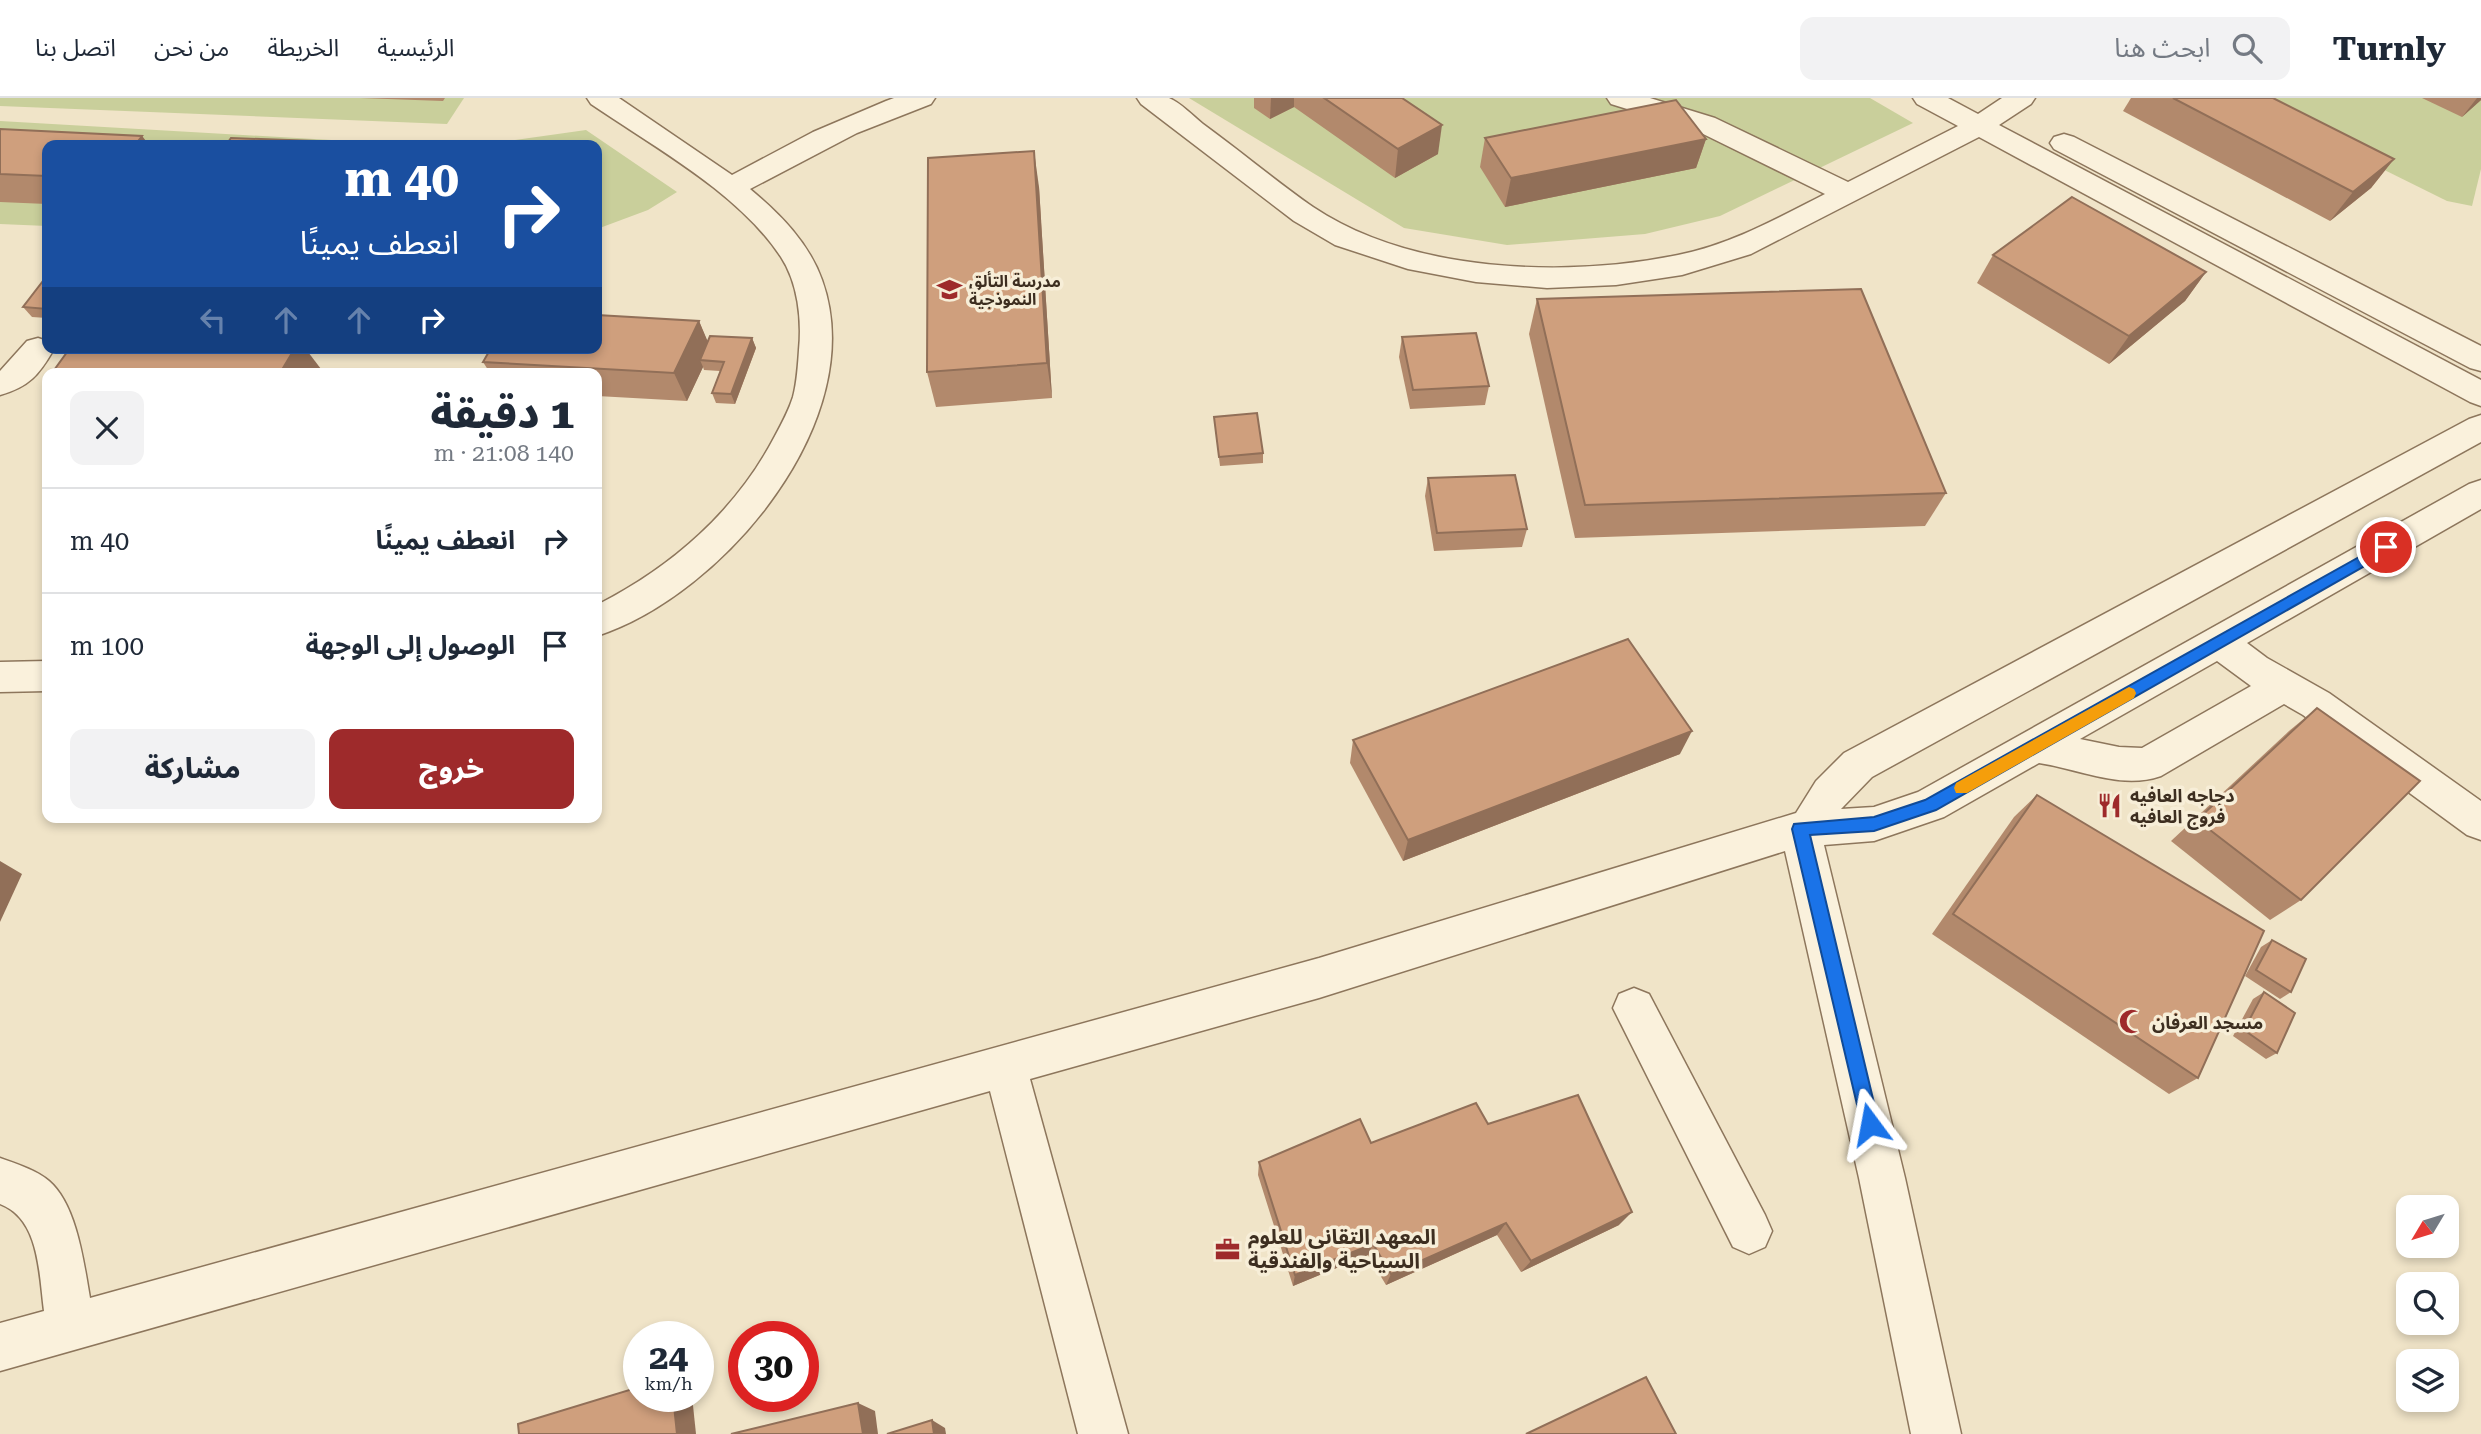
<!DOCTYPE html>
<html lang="ar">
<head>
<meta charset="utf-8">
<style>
  :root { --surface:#fff; --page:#f2f2f3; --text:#1f2937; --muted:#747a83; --line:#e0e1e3; --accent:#9e2a2b }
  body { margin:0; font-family:"Roboto Serif","Noto Sans Arabic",serif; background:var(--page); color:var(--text); direction:rtl; height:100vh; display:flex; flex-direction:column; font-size:26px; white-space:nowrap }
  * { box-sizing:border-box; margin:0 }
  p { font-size:23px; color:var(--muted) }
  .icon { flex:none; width:38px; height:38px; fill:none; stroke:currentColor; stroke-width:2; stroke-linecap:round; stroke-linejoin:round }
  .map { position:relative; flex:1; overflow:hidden; direction:ltr }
  .side { position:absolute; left:42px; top:270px; width:560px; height:455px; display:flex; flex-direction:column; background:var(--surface); border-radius:14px; box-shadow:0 4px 10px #0003; direction:rtl }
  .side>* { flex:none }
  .banner { position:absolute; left:42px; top:42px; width:560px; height:214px; border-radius:14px; box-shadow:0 4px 10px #0003; direction:rtl; background:#1a4fa0; color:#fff; overflow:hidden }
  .needle { width:46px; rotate:232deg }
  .buttons { position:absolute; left:2396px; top:1097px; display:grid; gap:14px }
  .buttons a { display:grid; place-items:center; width:63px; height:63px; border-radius:14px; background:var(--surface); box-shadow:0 4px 10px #0003; font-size:35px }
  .speed { position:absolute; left:623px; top:1223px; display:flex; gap:14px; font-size:35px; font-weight:700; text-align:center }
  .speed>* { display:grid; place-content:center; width:91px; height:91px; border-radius:50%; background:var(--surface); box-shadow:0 4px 10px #0003; line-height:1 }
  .speed small { font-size:18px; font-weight:400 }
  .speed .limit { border:10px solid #d22; background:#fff; color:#111 }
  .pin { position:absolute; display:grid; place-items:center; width:60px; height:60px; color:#fff; margin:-30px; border:4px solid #fff; border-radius:50%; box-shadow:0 2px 7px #0007 }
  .me { position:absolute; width:77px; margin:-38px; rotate:347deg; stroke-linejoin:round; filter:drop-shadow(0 0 5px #0008) }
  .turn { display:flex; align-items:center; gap:24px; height:147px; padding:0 28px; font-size:32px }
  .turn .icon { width:91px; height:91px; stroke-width:2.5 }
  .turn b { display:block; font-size:49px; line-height:60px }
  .lanes { display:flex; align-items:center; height:66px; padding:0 28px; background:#0003; justify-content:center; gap:35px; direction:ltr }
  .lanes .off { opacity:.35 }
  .round { display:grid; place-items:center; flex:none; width:74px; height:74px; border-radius:14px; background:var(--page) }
  .summary { display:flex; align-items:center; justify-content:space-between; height:119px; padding:0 28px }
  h1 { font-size:42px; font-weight:800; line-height:52px }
  .action { display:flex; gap:14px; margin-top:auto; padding:14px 28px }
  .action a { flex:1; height:80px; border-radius:14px; background:var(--accent); color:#fff; font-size:28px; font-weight:800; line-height:80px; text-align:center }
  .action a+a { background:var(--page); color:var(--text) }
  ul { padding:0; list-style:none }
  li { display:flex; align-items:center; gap:21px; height:105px; padding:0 28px; border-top:2px solid var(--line) }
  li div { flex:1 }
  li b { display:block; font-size:26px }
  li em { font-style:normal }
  header { display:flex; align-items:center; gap:42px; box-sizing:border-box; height:98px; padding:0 35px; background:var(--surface); border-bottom:2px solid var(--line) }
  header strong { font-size:33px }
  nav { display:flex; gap:38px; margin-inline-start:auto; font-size:24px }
  .search { width:490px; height:63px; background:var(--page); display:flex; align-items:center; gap:18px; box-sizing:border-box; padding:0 24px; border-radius:14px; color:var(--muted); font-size:26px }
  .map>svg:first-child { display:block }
  .green { fill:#c9cf9b }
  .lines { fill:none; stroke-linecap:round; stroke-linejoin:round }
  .minor-casing { stroke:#8d765c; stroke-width:3 }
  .minor { fill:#faf1dc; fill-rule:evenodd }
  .wall { fill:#b2896c }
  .shaded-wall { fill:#916f58 }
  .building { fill:#cf9f7d; stroke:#916f58; stroke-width:2 }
  .route { fill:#1a73e8; stroke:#114b97; stroke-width:2 }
  .slow { fill:#f59e0b }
  .labels { text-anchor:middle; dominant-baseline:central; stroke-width:7; stroke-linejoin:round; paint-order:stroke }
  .far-poi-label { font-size:16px; font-weight:bold; fill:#3d2e20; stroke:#f7eed8; text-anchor:start }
  .poi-label { font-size:18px; font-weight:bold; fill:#3d2e20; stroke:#f7eed8; text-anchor:start }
  .near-poi-label { font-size:21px; font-weight:bold; fill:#3d2e20; stroke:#f7eed8; text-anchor:start }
</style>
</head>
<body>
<header>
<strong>Turnly</strong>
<div class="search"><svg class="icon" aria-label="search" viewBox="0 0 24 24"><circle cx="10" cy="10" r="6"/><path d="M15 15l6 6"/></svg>ابحث هنا</div>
<nav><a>الرئيسية</a><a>الخريطة</a><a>من نحن</a><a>اتصل بنا</a></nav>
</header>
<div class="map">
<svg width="2481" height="1336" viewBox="0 0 2481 1336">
  <rect width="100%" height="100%" fill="#f0e4c8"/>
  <g class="green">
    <path d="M0 0H464L447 26 0 8Z"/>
    <path d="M1189 0H1870L1913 25 1720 118 1645 136 1507 147 1404 130Z"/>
    <path d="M2239 0H2481V71L2472 108 2447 103Z"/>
    <path d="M0 23 417 47H47V128L0 126Z"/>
    <path d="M586 32 677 94 648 112 597 131V47H480Z"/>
  </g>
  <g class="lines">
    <defs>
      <g id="minor">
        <path d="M587 0H619L732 77 813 34 886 3 894 0H935L931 6 857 35 750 91C780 116 809 145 822 182 872 321 723 497 597 538V507C672 469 736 413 775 338 782 325 789 312 793 299 797 284 798 267 799 252 802 221 798 185 781 159 739 95 654 49 591 6Z"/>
        <path d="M1137 0C1146 0 1161 0 1169 0 1181 5 1193 18 1203 26 1240 53 1276 83 1313 109 1411 175 1566 180 1678 157 1730 147 1778 120 1825 96L1695 32 1611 6 1607 0H1650L1715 20 1848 84 1958 28 1917 6 1913 0H1948L1978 16 2002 0H2035L2031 6 1999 27 2481 282V308L2470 304 1979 39 1751 156 1682 177 1616 187 1547 190 1476 184 1408 171 1335 147 1294 123 1141 6Z"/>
        <path d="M2064 36 2074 39 2481 248V273L2470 270 2054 51 2050 45 2054 39Z"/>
        <path d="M38 240 47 243V250L54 251C39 277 29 289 0 297V273L27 243Z"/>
        <path d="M2481 317V344L1872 679 1841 711 1874 709 1918 694 2469 386 2481 382V411L2247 545 2267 560 2329 595 2481 703V742L2467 737 2303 617 2284 606 2161 678C2121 692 2079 671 2039 665L1944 719 1874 743 1824 747 1905 1080 1961 1336H1911L1859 1080 1785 753 1319 900 1030 981 1128 1336H1078L990 993 0 1273V1225L44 1213C39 1176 40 1121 0 1106V1060C17 1066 36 1072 49 1083 77 1107 84 1166 90 1200L1319 860 1796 715 1816 683 1844 655 2469 321ZM2217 563 2251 588 2142 650 2119 649 2080 641Z"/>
        <path d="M47 563V593L0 594V564Z"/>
        <path d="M1634 890 1649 896 1765 1117 1772 1133 1765 1149 1749 1156 1733 1149 1613 910 1619 896Z"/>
      </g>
    </defs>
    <use href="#minor" class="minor-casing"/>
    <use href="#minor" class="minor"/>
  </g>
  <g class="wall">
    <path d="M360 0H445L443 3Z"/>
    <path d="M1254 0H1402L1438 56 1395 80 1294 9 1270 21 1254 10Z"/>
    <path d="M2131 0H2273L2394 61 2371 90 2330 123 2123 13Z"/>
    <path d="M2422 0H2481V2L2462 19Z"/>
    <path d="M0 31 142 38 149 47H47V106L0 104Z"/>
    <path d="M1485 40 1706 41 1696 70 1505 109 1480 69Z"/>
    <path d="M1039 89 1052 300 936 309 927 274Z"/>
    <path d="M1993 157 2206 174 2185 203 2109 266 1977 185Z"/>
    <path d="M47 179V220L32 219 23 209Z"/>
    <path d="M1537 201 1946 395 1925 428 1575 440 1529 236Z"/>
    <path d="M699 223 707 243 752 240 756 250 735 306 716 305 712 295 720 273 704 272 703 269 687 303 597 298V275H490L483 264Z"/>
    <path d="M1402 239 1489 288 1485 307 1410 311 1399 259Z"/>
    <path d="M1214 319 1263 355V365L1220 368Z"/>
    <path d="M1428 380 1527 431 1522 449 1434 453 1425 398Z"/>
    <path d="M2317 610 2301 802 2270 822 2171 743 2289 633Z"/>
    <path d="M1353 642 1680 656 1403 763 1350 665Z"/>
    <path d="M2037 697 2198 980 2169 996 1932 836 2014 719Z"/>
    <path d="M2272 842 2291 894 2280 901 2245 878 2261 849Z"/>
    <path d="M2264 894 2277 955 2266 961 2233 938 2253 901Z"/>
    <path d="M1488 1026 1619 1127 1521 1174 1497 1137 1386 1187 1368 1157 1293 1188 1258 1077 1259 1064Z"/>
  </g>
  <g class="shaded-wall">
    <path d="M1271 0H1294V9L1270 21Z"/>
    <path d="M2477 0H2481V2L2462 19Z"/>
    <path d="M1442 27 1438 56 1395 80 1398 51Z"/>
    <path d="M142 38 149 47H135Z"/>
    <path d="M1706 41 1696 70 1505 109 1511 80Z"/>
    <path d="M1034 53 1039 89 1052 300 1047 265Z"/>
    <path d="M2394 61 2371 90 2330 123 2353 94Z"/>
    <path d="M2206 174 2185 203 2109 266 2129 238Z"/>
    <path d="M699 223 711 251 700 262 703 269 687 303 674 275Z"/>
    <path d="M752 240 756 250 735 306 731 296Z"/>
    <path d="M295 250H305L321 271 318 275H280Z"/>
    <path d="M1692 633 1680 656 1403 763 1408 742Z"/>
    <path d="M0 763 22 776 0 824Z"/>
    <path d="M1632 1114 1619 1127 1521 1174 1531 1163Z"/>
    <path d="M1506 1125 1497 1137 1386 1187 1391 1176Z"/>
    <path d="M1373 1146 1368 1157 1293 1188 1295 1177Z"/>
    <path d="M673 1298H692L696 1336H677Z"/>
    <path d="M858 1305 875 1313 878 1336H863Z"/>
    <path d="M932 1322 945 1330 946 1336H934Z"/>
  </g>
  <g class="building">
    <path d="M1324 0H1402L1442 27 1398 51Z"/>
    <path d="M2173 0H2273L2394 61 2353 94Z"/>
    <path d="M1676 2 1706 41 1511 80 1485 40Z"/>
    <path d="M0 31 142 38 135 47H47V78L0 76Z"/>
    <path d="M231 40 428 47H226Z"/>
    <path d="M1034 53 1047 265 927 274 928 60Z"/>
    <path d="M2072 99 2206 174 2129 238 1993 157Z"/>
    <path d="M46 179 47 211 23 209Z"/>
    <path d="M1861 191 1946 395 1585 407 1537 201Z"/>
    <path d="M597 217 699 223 674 275 483 264 491 250H597Z"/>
    <path d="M1476 235 1489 288 1413 292 1402 239Z"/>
    <path d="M710 238 752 240 731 296 712 295 724 264 700 262Z"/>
    <path d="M70 250H295L280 275H52Z"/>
    <path d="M1257 315 1263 355 1219 359 1214 319Z"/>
    <path d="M1515 377 1527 431 1437 435 1428 380Z"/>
    <path d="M1628 541 1692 633 1408 742 1353 642Z"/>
    <path d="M2317 610 2420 683 2301 802 2197 722Z"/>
    <path d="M2037 697 2264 833 2198 980 1953 816Z"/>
    <path d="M2272 842 2306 861 2291 894 2256 872Z"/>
    <path d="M2264 894 2295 915 2277 955 2244 932Z"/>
    <path d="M1578 997 1632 1114 1531 1163 1506 1125 1391 1176 1373 1146 1295 1177 1259 1064 1360 1021 1371 1045 1476 1005 1488 1026Z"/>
    <path d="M1646 1279 1676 1336H1526Z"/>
    <path d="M639 1289V1298H673L677 1336H519L518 1326Z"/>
    <path d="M858 1305 863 1336H731Z"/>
    <path d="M932 1322 934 1336H887Z"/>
  </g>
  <path class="route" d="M2386 444 2391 445 2393 449 2391 453 1936 712 1874 733 1810 737 1879 1026 1876 1032 1870 1035 1863 1032 1792 731 1794 726 1874 719 1925 702Z"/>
  <path class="slow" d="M2129 589 2134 591 2136 595 2134 600 1967 695H1956L1954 690 1956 685Z"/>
  <defs>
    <symbol id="school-bare" viewBox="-9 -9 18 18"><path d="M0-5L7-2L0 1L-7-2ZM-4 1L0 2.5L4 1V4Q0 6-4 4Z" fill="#9e2a2b" stroke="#f7eed8" stroke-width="2.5" paint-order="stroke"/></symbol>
    <symbol id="restaurant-bare" viewBox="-9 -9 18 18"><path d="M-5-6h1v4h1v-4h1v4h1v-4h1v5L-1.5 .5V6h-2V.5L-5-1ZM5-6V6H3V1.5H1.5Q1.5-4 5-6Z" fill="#9e2a2b" stroke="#f7eed8" stroke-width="2.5" paint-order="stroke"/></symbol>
    <symbol id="mosque-bare" viewBox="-9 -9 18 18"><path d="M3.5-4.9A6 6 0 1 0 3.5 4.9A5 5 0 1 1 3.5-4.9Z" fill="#9e2a2b" stroke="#f7eed8" stroke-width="2.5" paint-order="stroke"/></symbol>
    <symbol id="office-bare" viewBox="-9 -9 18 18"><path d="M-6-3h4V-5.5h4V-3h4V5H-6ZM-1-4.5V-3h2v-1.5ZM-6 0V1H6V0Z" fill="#9e2a2b" stroke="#f7eed8" stroke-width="2.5" paint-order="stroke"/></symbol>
  </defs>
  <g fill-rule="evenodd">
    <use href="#school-bare" x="932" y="174" width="35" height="35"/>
    <use href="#restaurant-bare" x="2092" y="690" width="35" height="35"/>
    <use href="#mosque-bare" x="2114" y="906" width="35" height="35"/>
    <use href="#office-bare" x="1210" y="1134" width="35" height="35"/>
  </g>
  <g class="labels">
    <g class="far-poi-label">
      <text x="969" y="183">مدرسة التألق<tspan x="969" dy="18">النموذجية</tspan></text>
    </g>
    <g class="poi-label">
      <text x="2130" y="697">دجاجه العافيه<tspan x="2130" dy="21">فروج العافيه</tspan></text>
      <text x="2152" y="924">مسجد العرفان</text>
    </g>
    <g class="near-poi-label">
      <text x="1248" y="1139">المعهد التقاني للعلوم<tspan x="1248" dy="24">السياحية والفندقية</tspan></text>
    </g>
  </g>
</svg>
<div class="buttons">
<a><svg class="needle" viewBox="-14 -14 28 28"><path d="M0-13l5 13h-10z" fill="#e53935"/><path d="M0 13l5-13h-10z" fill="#747a83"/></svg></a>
<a><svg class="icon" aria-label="search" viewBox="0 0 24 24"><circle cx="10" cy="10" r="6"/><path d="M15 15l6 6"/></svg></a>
<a><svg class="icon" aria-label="layers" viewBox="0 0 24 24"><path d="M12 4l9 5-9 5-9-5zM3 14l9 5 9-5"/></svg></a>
</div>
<div class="speed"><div>24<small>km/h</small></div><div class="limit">30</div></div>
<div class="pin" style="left:2386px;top:449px;background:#d93025"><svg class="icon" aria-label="arrive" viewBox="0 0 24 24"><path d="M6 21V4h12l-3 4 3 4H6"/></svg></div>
<svg class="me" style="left:1870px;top:1026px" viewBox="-20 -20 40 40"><path d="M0-17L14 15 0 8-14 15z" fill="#1a73e8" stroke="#fff" stroke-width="4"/></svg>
<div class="banner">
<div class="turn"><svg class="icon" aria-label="right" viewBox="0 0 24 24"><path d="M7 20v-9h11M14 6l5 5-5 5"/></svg><div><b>40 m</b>انعطف يمينًا</div></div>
<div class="lanes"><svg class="icon off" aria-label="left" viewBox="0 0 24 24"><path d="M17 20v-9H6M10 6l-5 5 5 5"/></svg><svg class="icon off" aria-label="ahead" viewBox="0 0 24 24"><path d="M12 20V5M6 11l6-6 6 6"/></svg><svg class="icon off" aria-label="ahead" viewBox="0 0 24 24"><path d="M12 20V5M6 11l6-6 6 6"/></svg><svg class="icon" aria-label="right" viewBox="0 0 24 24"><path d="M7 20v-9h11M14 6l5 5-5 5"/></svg></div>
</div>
<section class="side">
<div class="summary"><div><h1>1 دقيقة</h1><p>140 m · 21:08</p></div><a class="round"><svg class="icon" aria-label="close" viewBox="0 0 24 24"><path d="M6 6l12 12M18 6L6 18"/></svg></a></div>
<ul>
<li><svg class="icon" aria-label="right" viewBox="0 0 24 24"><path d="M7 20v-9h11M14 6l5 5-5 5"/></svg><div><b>انعطف يمينًا</b></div><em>40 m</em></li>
<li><svg class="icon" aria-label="arrive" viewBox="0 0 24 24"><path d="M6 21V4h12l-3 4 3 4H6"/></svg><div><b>الوصول إلى الوجهة</b></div><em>100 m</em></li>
</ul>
<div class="action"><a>خروج</a><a>مشاركة</a></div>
</section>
</div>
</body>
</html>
